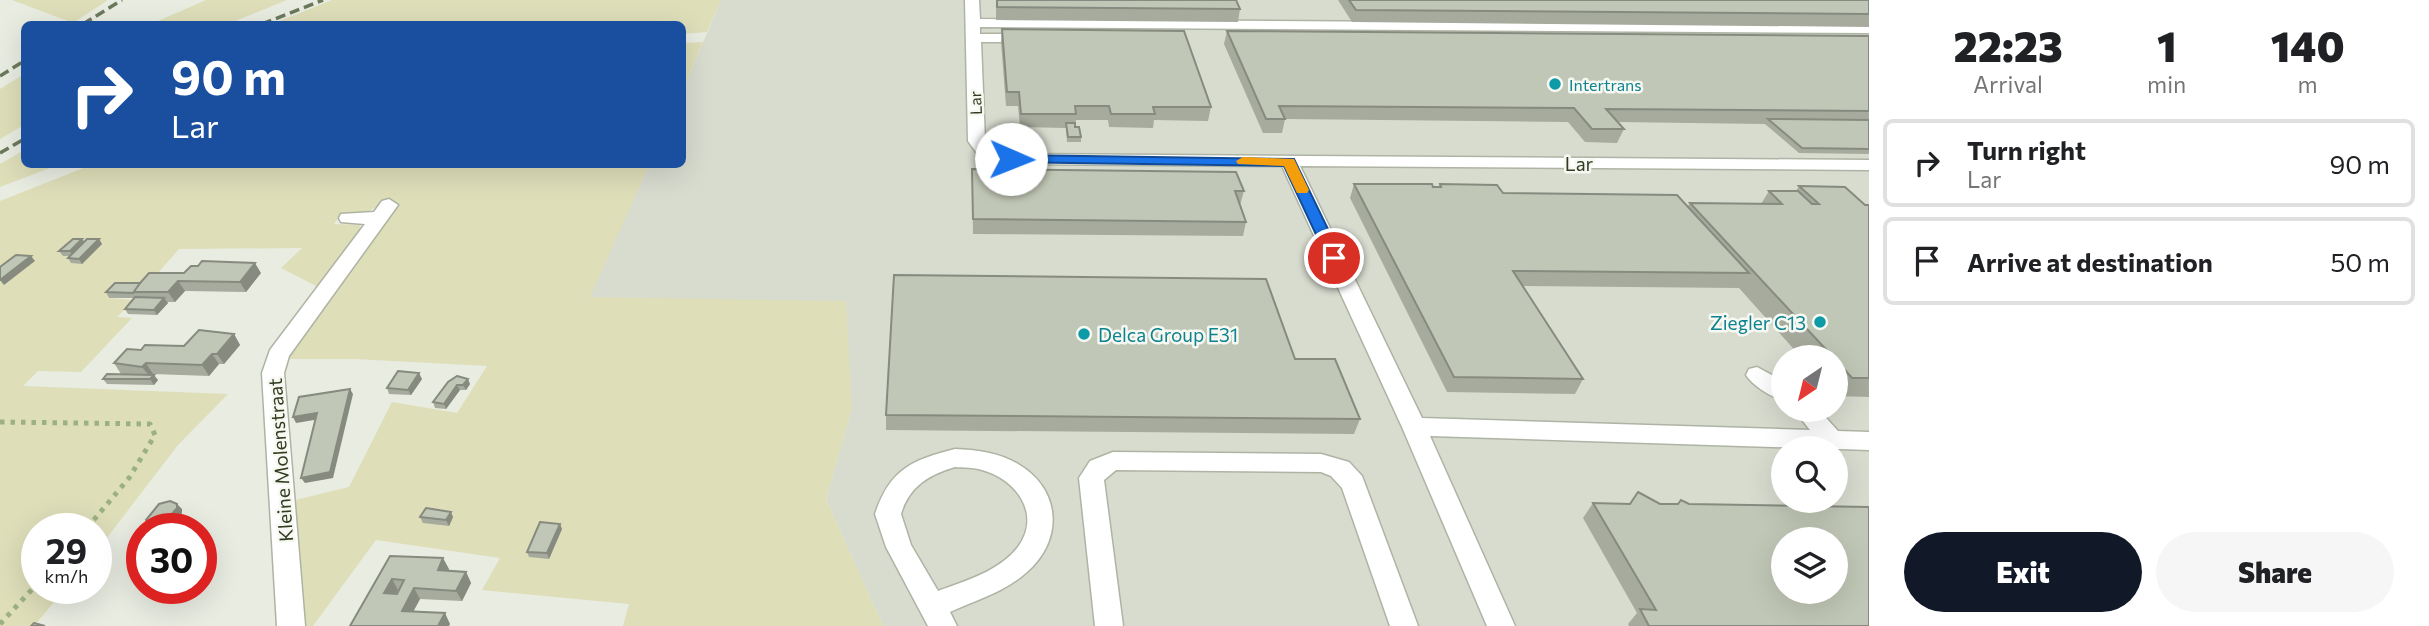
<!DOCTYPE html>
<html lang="en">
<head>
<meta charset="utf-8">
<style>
  :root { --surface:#fff; --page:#f6f6f6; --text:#202124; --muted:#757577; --line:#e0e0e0; --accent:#111827 }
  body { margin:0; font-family:Commissioner,sans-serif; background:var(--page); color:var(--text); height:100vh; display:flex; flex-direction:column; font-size:26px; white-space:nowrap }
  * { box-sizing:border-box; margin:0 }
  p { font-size:23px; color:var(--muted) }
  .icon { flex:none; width:38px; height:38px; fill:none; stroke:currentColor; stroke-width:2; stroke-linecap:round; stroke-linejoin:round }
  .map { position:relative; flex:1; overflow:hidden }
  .side { display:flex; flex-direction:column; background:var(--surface); width:560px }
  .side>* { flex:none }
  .hud { position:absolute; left:21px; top:21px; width:665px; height:147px; border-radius:10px; box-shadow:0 7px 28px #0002; background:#1a4fa0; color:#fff; overflow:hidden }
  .needle { width:46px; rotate:215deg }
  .fabs { position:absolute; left:1771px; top:345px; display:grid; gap:14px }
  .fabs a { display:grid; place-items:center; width:77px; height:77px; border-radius:50%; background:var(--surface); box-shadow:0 7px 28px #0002; font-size:35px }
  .speed { position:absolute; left:21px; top:513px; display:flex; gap:14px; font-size:35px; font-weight:700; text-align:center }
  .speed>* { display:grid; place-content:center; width:91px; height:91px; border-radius:50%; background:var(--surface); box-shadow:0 7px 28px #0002; line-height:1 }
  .speed small { font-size:18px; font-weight:400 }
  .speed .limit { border:10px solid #d22; background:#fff; color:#111 }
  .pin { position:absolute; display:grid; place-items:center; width:60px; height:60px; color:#fff; margin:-30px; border:4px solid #fff; border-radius:50%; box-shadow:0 2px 7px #0007 }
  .me { position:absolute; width:77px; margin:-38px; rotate:91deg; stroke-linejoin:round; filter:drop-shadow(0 0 5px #0008) }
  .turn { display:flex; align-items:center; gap:24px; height:147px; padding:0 35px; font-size:32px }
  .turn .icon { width:91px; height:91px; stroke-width:2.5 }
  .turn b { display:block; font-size:49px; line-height:60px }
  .eta { display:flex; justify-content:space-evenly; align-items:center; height:119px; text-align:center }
  .eta b { font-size:42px; font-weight:800; line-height:49px }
  .primary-button { display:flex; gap:14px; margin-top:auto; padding:14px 35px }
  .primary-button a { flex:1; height:80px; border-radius:42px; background:var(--accent); color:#fff; font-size:28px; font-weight:800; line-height:80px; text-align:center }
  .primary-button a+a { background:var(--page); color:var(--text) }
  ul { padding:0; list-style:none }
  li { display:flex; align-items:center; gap:21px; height:88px; margin:0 14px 10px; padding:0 21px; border:4px solid var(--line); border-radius:10px }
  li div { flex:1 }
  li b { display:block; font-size:26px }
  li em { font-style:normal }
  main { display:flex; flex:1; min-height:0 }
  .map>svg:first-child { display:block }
  .built { fill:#d8dccf; fill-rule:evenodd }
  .green { fill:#dedeb9 }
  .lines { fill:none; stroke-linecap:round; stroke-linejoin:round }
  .minor-casing { stroke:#aeb4a4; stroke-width:3 }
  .path { stroke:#9cb180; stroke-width:5; stroke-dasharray:4.5 6; stroke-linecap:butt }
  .minor { fill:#fff; fill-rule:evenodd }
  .rail { stroke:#6b795b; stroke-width:3.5; stroke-dasharray:10 5; stroke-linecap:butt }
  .wall { fill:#a6ab9d }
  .shaded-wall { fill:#878b7f }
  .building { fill:#c1c7b6; stroke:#878b7f; stroke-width:2; fill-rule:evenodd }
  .route { fill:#1a73e8; stroke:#114b97; stroke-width:2 }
  .slow { fill:#f59e0b }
  .culture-dot { fill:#0f9aa8; stroke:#f7f8f2; stroke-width:2.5 }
  .labels { text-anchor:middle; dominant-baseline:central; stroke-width:5; stroke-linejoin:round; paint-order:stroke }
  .far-culture-label { font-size:16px; fill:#0d838f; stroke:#f7f8f2; text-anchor:start }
  .far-street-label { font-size:16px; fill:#303d21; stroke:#f7f8f2 }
  .street-label { font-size:19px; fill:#303d21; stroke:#f7f8f2 }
  .culture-label { font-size:19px; fill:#0d838f; stroke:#f7f8f2; text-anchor:end }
</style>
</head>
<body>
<main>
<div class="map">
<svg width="1869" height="626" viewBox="0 0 1869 626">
  <rect width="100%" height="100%" fill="#e9ece1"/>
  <path class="built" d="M721 0H1869V626H883L826 499 852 408 589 297 649 165 682 164 683 90ZM1783 357H1836V410H1783ZM1783 448H1836V500H1783ZM1783 539H1836V592H1783Z"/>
  <g class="green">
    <path d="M12 0H108L73 23Z"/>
    <path d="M206 0H287L228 24H151Z"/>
    <path d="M332 0H721L707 32 683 34 682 24H272Z"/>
    <path d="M703 42 683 90V43Z"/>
    <path d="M24 74V125L0 139V89Z"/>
    <path d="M24 150V164L58 165 0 187V164Z"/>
    <path d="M91 165H649L590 297 846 301 852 408 826 499 883 626H623L629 604 482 590 500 558 376 540 313 626H304L291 501 349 487 392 402 457 413 487 366 355 359H285L353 267 395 202 383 203 367 212 342 213 334 224 359 225 362 230 320 288 281 268 302 248 179 249 150 282 119 285 107 298 134 300 117 317 132 318 81 372 38 371 23 386 228 394 178 445 96 552V528H37V588H66L34 626H0V201Z"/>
  </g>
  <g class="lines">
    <defs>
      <g id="minor">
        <path d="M965 0H979L980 19 1869 25V33L980 27V34H1030L1037 38 1030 42H981L985 141 988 144 1013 154 1869 160V170L1300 166 1422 418 1810 430 1794 410H1819L1838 431 1869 432V450L1430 436 1515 626H1487L1402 427 1282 166 1011 164 976 152 968 141Z"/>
        <path d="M389 199 398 205 289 356 284 373 305 626H277L262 373 270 350 365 224 341 222 339 218 341 214 374 212 382 201Z"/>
        <path d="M1757 367 1783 381V400C1771 397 1753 386 1746 375L1749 369Z"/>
        <path d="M955 449C976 450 998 452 1018 464 1061 489 1064 540 1027 572 1005 592 976 600 950 612L957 626H928L886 547 875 514C890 469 912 460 955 449ZM955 467C964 468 973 467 982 470 1016 479 1042 514 1018 547 1000 571 965 581 938 591L911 545 901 514C909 487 928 475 955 467Z"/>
        <path d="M1113 452 1321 454 1349 462 1362 476 1418 626H1390L1342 488 1331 476 1321 472 1116 470 1104 480 1123 626H1095L1079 478 1090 461Z"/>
      </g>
    </defs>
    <use href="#minor" class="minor-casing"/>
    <g class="path">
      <path d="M0 422 150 424 155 435 129 478 87 528"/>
      <path d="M0 624 37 584"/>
    </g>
    <use href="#minor" class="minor"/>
    <g class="rail">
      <path d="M83 24 122 0"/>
      <path d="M262 24 323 0"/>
      <path d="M0 76 24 61"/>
      <path d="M0 153 24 139"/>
    </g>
  </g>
  <g class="wall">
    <path d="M996 0H1236L1240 9 1238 22 996 20Z"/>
    <path d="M1338 0H1869V27L1352 22Z"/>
    <path d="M1002 29 1211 107 1208 121 1154 120 1153 128 1109 127 1108 120H1076L1075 127 1081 137V142H1067L1066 128 1020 127 1018 106H1006L1001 42Z"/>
    <path d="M1227 31 1869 36V154L1799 153 1765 124 1618 122 1624 129 1617 143 1585 142 1568 122 1285 119 1282 133H1263L1224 44Z"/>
    <path d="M972 169 1244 191 1240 205 1246 222 1243 236 973 234Z"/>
    <path d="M1354 184 1433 187H1439L1440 184 1503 193 1688 206 1690 203 1761 204 1769 191H1796L1799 186 1865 205H1869V397L1836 396V357H1801L1739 288 1523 286 1583 379 1575 394 1447 392 1350 198Z"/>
    <path d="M82 239 84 242 99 239 102 244 82 264 71 263 68 258 70 256H63L59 251Z"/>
    <path d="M261 273 246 292 185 291 175 302H167L168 303 157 315 128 314 125 309 134 298H109L106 292 140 283Z"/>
    <path d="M234 334 240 345 224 364H219L209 376 153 374 152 375 158 380 154 385 107 384 103 379 121 374 114 363 141 350 184 346Z"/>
    <path d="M1295 359 1360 419 1354 434 886 430V415Z"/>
    <path d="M422 379 411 395 389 394 387 388Z"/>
    <path d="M448 382 470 384 466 390H460L446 409 435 408 433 402Z"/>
    <path d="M1593 503 1660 504 1869 626H1629L1628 624 1637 613 1583 518Z"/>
    <path d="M420 517H453L449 526 423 523Z"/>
    <path d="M562 529 549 559 529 557 527 552Z"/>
    <path d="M390 556 449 569 448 570 466 572 471 583 462 601 420 599 413 612 450 624 350 626Z"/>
  </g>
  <g class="shaded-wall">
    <path d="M82 239 86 244 73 256 70 251Z"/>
    <path d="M99 239 102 244 82 264 79 259Z"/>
    <path d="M31 256 35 261 4 285 0 280Z"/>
    <path d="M255 263 261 273 246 292 240 282Z"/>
    <path d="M178 281 185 291 175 302 168 292Z"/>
    <path d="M164 298 168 303 157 315 154 310Z"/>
    <path d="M234 334 240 345 224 364 217 354Z"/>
    <path d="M212 354 219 364 209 376 202 365Z"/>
    <path d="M146 363 153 374 150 377 142 367Z"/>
    <path d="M419 373 422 379 411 395 408 390Z"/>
    <path d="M154 375 158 380 154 385 150 379Z"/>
    <path d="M468 379 470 384 466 390 463 385Z"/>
    <path d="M457 385 460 390 446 409 444 404Z"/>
    <path d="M350 389 353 394 333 478 305 483 301 478Z"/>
    <path d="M317 413 320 419 296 423 293 417Z"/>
    <path d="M177 504 182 509V513L168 528H153L151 525Z"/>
    <path d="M451 512 453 517 449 526 446 520Z"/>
    <path d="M560 524 562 529 549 559 547 553Z"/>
    <path d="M443 558 449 569 443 580 438 570Z"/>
    <path d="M466 572 471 583 462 601 456 591Z"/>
    <path d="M392 579 398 590 390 603 384 593Z"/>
    <path d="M414 588 420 599 408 621 402 611Z"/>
    <path d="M445 613 450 624 449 626H438Z"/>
  </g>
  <g class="building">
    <path d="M997 0H1236L1240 9 997 7Z"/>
    <path d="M1349 0H1869V14L1356 10Z"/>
    <path d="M1002 29 1184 31 1211 107H1153L1155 114H1111L1109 106H1075L1076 114H1021L1019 92H1007Z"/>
    <path d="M1227 31 1869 36V111L1606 109 1624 129H1592L1574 108 1279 106 1285 119H1266Z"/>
    <path d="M1768 119 1869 120V149L1802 148Z"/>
    <path d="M1066 123H1075V127H1079L1081 137H1068Z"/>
    <path d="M972 169 1236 172 1244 191H1235L1246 222 973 219Z"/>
    <path d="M1354 184H1432L1433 187H1441L1440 184 1497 185 1503 193 1677 195 1749 273 1513 271 1583 379 1454 377Z"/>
    <path d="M1799 186 1845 187 1865 205H1869V378H1852L1836 360V357H1833L1690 203 1782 204 1769 191H1798L1812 204H1819Z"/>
    <path d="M73 239H82L70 251H59Z"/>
    <path d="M87 239H99L79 259 68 258Z"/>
    <path d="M16 255 31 256 0 280V267Z"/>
    <path d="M202 261 255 263 240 282 178 281 168 292H132L149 273H184L191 266H198Z"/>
    <path d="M894 275 1266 279 1295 359H1335L1360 419 886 415Z"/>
    <path d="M115 283H140L133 293 106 292Z"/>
    <path d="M135 297 164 298 154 310 125 309Z"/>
    <path d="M199 330 234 334 217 354H212L202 365 146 363 142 367 114 363 127 349 141 350 145 345 184 346Z"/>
    <path d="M398 371 419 373 408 390 387 388Z"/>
    <path d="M107 374 154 375 150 379H103Z"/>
    <path d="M457 376 468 379 463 385H457L444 404 433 402 448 382Z"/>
    <path d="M350 389 330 472 301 478 317 413 293 417 299 397Z"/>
    <path d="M1638 492 1660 504H1678L1681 500 1689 504 1869 507V626H1649L1640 609 1656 610 1593 503 1630 504ZM1783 539H1836V592H1783Z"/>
    <path d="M170 501 177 504V508L164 523 151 525 146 520 159 504Z"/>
    <path d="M426 508 451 512 446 520 420 517Z"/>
    <path d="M540 522 560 524 547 553 527 552Z"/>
    <path d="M390 556 443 558 438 570 466 572 456 591 414 588 402 611 445 613 438 626H350ZM392 579 404 580 397 594 384 593Z"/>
    <path d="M34 623 45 626H31Z"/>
  </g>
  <path class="route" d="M1011 155 1294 159 1342 258 1334 263 1327 258 1284 166 1007 162 1005 159Z"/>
  <path class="slow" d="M1243 157 1294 159 1309 190 1307 193H1297L1284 166 1238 164 1236 161Z"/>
  <g class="culture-dot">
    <circle cx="1555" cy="84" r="7"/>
    <circle cx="1820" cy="322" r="7"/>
    <circle cx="1084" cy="334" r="7"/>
  </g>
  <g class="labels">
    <g class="far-culture-label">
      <text x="1569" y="84">Intertrans</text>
    </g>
    <g class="far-street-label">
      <text transform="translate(975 103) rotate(-92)">Lar</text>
    </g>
    <g class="street-label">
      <text x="1579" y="163">Lar</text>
      <text transform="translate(280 460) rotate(-94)">Kleine Molenstraat</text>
    </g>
    <g class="culture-label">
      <text x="1806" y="322">Ziegler C13</text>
      <text x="1098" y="334" text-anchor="start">Delca Group E31</text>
    </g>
  </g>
</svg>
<div class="fabs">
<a><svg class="needle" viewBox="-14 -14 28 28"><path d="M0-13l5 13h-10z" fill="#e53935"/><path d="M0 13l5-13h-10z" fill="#757577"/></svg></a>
<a><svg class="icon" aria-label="search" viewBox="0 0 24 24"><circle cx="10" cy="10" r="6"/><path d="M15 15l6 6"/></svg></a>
<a><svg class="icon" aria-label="layers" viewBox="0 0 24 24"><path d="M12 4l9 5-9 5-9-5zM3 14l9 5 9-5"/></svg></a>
</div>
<div class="speed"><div>29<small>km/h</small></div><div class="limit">30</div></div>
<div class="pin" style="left:1334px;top:258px;background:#d93025"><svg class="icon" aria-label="arrive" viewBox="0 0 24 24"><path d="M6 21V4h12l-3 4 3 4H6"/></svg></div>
<svg class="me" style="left:1011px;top:159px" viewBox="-20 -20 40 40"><circle r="19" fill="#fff"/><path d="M0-13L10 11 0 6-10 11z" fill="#1a73e8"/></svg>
<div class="hud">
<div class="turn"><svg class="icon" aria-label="right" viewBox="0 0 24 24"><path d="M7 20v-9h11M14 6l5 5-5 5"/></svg><div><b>90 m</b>Lar</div></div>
</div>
</div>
<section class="side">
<div class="eta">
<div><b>22:23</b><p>Arrival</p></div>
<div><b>1</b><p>min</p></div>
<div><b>140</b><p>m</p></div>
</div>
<ul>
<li><svg class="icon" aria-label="right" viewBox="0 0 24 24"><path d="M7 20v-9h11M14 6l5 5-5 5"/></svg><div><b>Turn right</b><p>Lar</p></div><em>90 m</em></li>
<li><svg class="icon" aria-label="arrive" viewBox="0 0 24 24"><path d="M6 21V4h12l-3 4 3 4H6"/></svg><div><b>Arrive at destination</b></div><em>50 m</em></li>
</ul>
<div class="primary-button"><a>Exit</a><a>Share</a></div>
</section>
</main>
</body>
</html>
